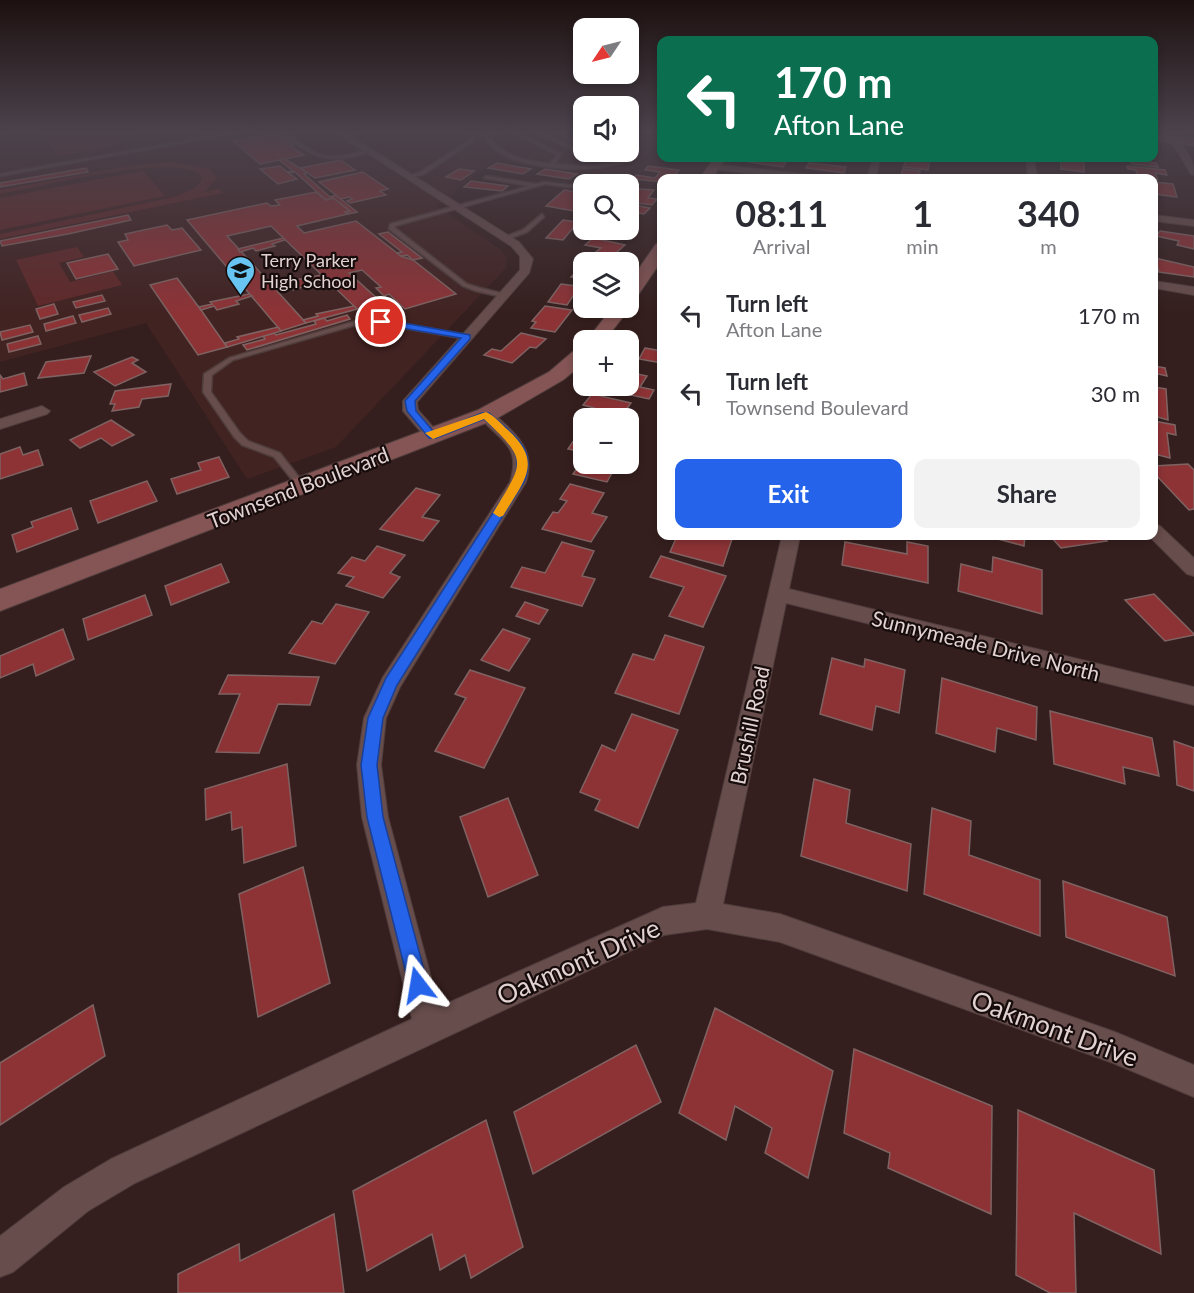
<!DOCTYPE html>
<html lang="en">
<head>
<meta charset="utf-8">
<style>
  :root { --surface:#fff; --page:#f2f2f3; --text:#2b2b33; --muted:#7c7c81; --accent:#2563eb }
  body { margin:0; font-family:Lato,sans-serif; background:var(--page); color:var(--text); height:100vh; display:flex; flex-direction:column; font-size:22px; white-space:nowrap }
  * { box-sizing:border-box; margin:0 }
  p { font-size:20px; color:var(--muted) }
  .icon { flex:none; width:33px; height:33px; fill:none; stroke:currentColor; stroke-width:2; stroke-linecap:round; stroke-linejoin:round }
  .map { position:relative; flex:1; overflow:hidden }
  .sheet { position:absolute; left:657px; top:174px; width:501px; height:366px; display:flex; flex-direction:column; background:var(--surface); border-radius:12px; box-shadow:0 3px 9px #0003 }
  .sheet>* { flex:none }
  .hud { position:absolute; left:657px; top:36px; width:501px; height:126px; border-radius:12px; box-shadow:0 3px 9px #0003; background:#0b6e4f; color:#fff; overflow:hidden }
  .needle { width:39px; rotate:235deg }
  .tools { position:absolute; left:573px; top:18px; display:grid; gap:12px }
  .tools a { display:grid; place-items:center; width:66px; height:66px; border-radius:12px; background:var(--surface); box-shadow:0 3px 9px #0003; font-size:30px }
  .pin { position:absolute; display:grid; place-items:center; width:51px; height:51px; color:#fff; margin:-26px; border:3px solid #fff; border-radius:50%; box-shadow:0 2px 6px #0007 }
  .me { position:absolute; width:66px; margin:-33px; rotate:346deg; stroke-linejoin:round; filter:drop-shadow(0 0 4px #0008) }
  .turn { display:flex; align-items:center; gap:21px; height:126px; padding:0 18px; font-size:27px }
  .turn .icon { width:78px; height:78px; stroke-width:2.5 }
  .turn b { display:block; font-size:42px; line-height:51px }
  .eta { display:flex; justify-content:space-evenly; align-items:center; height:102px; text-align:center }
  .eta b { font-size:36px; font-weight:700; line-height:42px }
  .button { display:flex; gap:12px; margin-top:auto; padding:12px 18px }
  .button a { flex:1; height:69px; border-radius:12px; background:var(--accent); color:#fff; font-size:24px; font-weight:700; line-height:69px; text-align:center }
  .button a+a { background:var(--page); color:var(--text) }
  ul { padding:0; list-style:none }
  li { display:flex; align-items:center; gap:18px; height:78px; padding:0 18px }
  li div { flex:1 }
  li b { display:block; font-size:22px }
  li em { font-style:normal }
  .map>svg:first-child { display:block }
  .built { fill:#412322 }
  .green { fill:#602929 }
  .building { fill:#8d3336; stroke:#7f6362; stroke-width:1.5 }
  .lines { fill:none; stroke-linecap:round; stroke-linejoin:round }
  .lane-casing { stroke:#4f3d3c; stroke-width:3 }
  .street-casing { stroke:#4f3d3c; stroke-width:2 }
  .secondary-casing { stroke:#4f3d3c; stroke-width:2 }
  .lane { fill:#674d4c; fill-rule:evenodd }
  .street { fill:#674d4c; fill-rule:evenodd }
  .secondary { fill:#845554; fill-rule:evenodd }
  .route { fill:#2563eb; stroke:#184099; stroke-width:1.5 }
  .slow { fill:#f59e0b }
  .labels { text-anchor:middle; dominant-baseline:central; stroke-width:4.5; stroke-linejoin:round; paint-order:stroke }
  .far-poi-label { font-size:18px; fill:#e2d2d1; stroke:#160c0b; text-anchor:start }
  .street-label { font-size:21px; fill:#e2d2d1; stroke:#160c0b }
  .near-street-label { font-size:26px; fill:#e2d2d1; stroke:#160c0b }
</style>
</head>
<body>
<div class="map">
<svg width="1194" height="1293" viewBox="0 0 1194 1293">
  <rect width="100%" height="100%" fill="#351f1e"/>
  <path class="built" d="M0 133H583L584 152H628L629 144 649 153 625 176 493 161 437 206 501 250 507 258 506 268 336 447 247 479 146 323 0 362Z"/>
  <g class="green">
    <path d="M41 133H140L106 148 58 156Z"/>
    <path d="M172 162 210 169 217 178 204 192 219 189 223 193 0 239V234L174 197 194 189 202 180 200 174C168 153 40 187 0 194V190L129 166Z"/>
    <path d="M143 171 165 196 0 230V198Z"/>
    <path d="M77 247 84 257 59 263 70 282 113 271 122 285 38 306 16 260Z"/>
  </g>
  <g class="building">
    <path d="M275 134 294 145 291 146 304 155 260 164 233 141Z"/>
    <path d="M753 158H759L787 161 783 167 749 162Z"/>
    <path d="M908 158 930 160 928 170 903 167Z"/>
    <path d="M1129 158H1146L1148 162 1156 163 1158 167 1132 164Z"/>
    <path d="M285 159 308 173 304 174 330 197 336 195 357 212 348 214 345 212 350 211 333 198 326 200 295 172 289 173 287 172 293 171 279 160Z"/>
    <path d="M1061 159 1084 162V172L1061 169Z"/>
    <path d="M341 160 355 170 315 178 301 168Z"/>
    <path d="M497 163 531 169 523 174 488 168Z"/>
    <path d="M809 163 846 167 844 173 806 168Z"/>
    <path d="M280 166 287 172 297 179 278 184 260 169Z"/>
    <path d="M648 166 679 170 672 178H662V182L633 179 636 175 655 178 660 172 645 170Z"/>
    <path d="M1127 166 1165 170 1167 175 1155 173 1158 180 1138 178 1136 170 1128 169Z"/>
    <path d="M86 168 88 172 0 187V183Z"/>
    <path d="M459 169 474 171 461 180 446 177Z"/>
    <path d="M545 169 577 174 569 179 537 174Z"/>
    <path d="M903 169 920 171 919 174 930 178H900Z"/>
    <path d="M363 172 388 189 380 191 386 195 350 203 347 201 352 199 349 197 341 199 319 182Z"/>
    <path d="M600 175 620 178 613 184 592 182Z"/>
    <path d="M471 181 508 186 502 191 464 187Z"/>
    <path d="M1154 182 1173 184 1177 197 1154 194Z"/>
    <path d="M639 189 654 190 648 198 657 199 652 205 628 202Z"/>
    <path d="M564 190 584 193V197L577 200 584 202 574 211 546 206Z"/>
    <path d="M316 192 326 200 333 198 350 211 345 212 348 214 297 226 304 233 356 221 401 256 413 260 456 294 405 309 389 294 384 296 376 288 381 287 362 270 349 273 381 302 357 309 271 226 227 236 306 323 281 331 187 220 267 203 271 206 280 205 275 200Z"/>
    <path d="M629 204 650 208 644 214 638 213 629 221Z"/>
    <path d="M128 215 131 220 68 234 2 246 0 241Z"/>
    <path d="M563 220 578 222 563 240 546 238Z"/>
    <path d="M167 225 172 230 182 228 201 250 134 266 118 242 128 240 125 234Z"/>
    <path d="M607 230H624L617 239 601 237Z"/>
    <path d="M1160 231 1194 236V249L1177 245 1179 241 1156 236Z"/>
    <path d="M388 232 422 258 413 260 407 255 401 256 397 253 402 252 379 234Z"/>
    <path d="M283 238 285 240 272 244 275 246 256 251 253 248 240 252 238 249Z"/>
    <path d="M593 238 625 245 609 259 592 255 601 248 585 245Z"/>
    <path d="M108 254 118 269 76 279 67 263Z"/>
    <path d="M1155 258 1194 267V277L1159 272Z"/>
    <path d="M584 264V279L571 277Z"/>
    <path d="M321 275 323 277 309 281 313 284 293 290 289 286 277 289 275 287 287 284 285 282Z"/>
    <path d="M177 278 201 310 227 347 198 355 150 285Z"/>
    <path d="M561 284 584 287V298L573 296 567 305 548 302Z"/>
    <path d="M249 294 252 296 236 301 239 304 217 310 214 306 201 310 199 307 212 304 210 302Z"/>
    <path d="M102 295 105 301 76 308 73 302Z"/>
    <path d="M54 304 58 314 40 319 36 309Z"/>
    <path d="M354 306 357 309 306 323 303 320 318 316 316 314Z"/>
    <path d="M545 306 572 310 555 332 531 328 536 322 532 321Z"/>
    <path d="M108 308 111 314 82 322 79 315Z"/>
    <path d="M347 315 350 319 247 350 243 345 265 339 263 336 274 333 276 335 316 324 314 321 324 318 327 321Z"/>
    <path d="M73 316 76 323 46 331 44 324Z"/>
    <path d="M30 325 33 332 2 340 0 332Z"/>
    <path d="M278 327 281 331 227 347 225 343 239 339 237 337Z"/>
    <path d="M521 333 546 339 536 348 530 347 512 363 484 355 492 349 501 351Z"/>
    <path d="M38 336 41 344 9 352 7 344Z"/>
    <path d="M645 348 662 351V363L639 359Z"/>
    <path d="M91 356 84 373 38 378 46 362Z"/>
    <path d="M132 357 138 360 132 363 146 372 115 386 94 372Z"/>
    <path d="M1154 366 1165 368 1167 376 1154 373 1156 383H1154Z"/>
    <path d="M628 372 647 376 640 387 654 390 649 399 608 390 611 386H628Z"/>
    <path d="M24 373 27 385 0 392V375L3 379Z"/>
    <path d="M171 384 168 396 142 399 139 407 112 411 115 404H110L115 391Z"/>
    <path d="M1154 387 1166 389 1168 420 1154 416Z"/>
    <path d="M592 394 631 403 620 418H587L594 408 583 405Z"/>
    <path d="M111 420 134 435 112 446 101 438 80 448 70 440Z"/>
    <path d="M1154 421 1175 425 1176 435 1167 433 1170 458 1154 454Z"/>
    <path d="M576 437 584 439V452L568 449Z"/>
    <path d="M20 447 23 455 38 450 43 465 0 479V454Z"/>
    <path d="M219 457 229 477 177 494 171 479 201 470 198 463Z"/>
    <path d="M584 458V464H617L607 482 573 474Z"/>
    <path d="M1188 464 1194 470V509L1189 510 1154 473V466Z"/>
    <path d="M147 481 157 501 98 523 90 501Z"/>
    <path d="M570 484 604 493 592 513 607 517 591 542 542 529 553 512 558 513 567 501 560 499Z"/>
    <path d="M416 488 440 495 422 517 439 521 423 541 380 529Z"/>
    <path d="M71 508 78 529 17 552 12 535 33 527 31 522Z"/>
    <path d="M677 536 705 538 706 536H733L723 566 670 552Z"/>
    <path d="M987 536H1025L1024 546Z"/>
    <path d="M1050 536H1102L1107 541 1061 548Z"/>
    <path d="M562 542 594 551 582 576 595 579 582 606 511 587 522 567 545 573Z"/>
    <path d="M845 542 907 554V542L928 546V583L842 565Z"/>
    <path d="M377 546 405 555 390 573 400 577 383 598 346 586 354 577 338 573 352 557 365 561Z"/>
    <path d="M661 556 726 576 703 627 669 616 684 587 650 577Z"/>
    <path d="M993 557 1042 570V614L958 591 961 564 992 572Z"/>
    <path d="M221 564 229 582 171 605 165 586Z"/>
    <path d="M1154 594 1194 634V635L1165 641 1125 600Z"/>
    <path d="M145 595 152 615 88 640 83 619Z"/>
    <path d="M525 602 548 610 539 624 516 616Z"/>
    <path d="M336 604 369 612 335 664 289 653 312 621 322 624Z"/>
    <path d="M63 629 74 659 36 676 33 664 0 678V656Z"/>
    <path d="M503 629 530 639 509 671 481 660Z"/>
    <path d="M665 635 704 647 679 714 615 693 633 654 654 660Z"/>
    <path d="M832 658 864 667 865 659 905 670 899 713 876 706 872 730 820 714Z"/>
    <path d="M470 670 525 688 484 768 435 751 466 698 455 694Z"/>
    <path d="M228 675 319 677 310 705 278 704 259 753 216 752 240 694H219Z"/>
    <path d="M942 678 1037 707 1036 740 997 728 995 752 936 733Z"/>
    <path d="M1050 711 1152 738 1159 776 1123 767 1125 784 1054 764Z"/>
    <path d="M632 714 678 730 638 828 595 810 600 800 580 792 602 745 615 751Z"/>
    <path d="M1174 741 1194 748V791L1177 785Z"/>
    <path d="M287 764 296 846 244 863 242 827 232 830 231 812 206 820 205 789Z"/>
    <path d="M814 779 850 790 846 823 911 844 907 891 801 856Z"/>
    <path d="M508 798 538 875 488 897 460 817Z"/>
    <path d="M932 808 971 821 969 855 1040 880V936L924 894Z"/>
    <path d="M303 867 330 983 258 1017 239 894Z"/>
    <path d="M1063 881 1167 917 1175 976 1066 937Z"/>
    <path d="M93 1005 105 1056 0 1125V1063Z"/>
    <path d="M715 1008 833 1071 808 1178 765 1153 772 1128 735 1106 726 1140 679 1113Z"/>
    <path d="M636 1045 661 1102 533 1174 514 1112Z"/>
    <path d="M854 1049 992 1106 991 1214 888 1168 890 1153 844 1133Z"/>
    <path d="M1018 1110 1154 1170 1161 1254 1074 1213 1076 1293H1050L1016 1275Z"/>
    <path d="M486 1120 523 1247 471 1278 465 1255 440 1270 432 1234 367 1271 353 1191Z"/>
    <path d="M334 1214 344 1293H178V1274L239 1244 240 1261Z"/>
  </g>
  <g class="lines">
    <defs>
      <g id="lane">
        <path d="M0 133H5L0 135Z"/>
        <path d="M228 133H238L0 176V174Z"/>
        <path d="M281 133C292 133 306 149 318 154 333 160 353 153 369 150L371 151C334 166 311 158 281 133Z"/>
        <path d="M490 133H501L489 136C504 158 525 160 550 164L557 155 513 133H519L561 154 555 164C581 167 610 169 633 155L628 151V148L638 155C609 176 532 171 501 154 494 150 489 143 485 136H478Z"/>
        <path d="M537 133H543L588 154 599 152 601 153 585 156Z"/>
        <path d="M559 134 584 144V147L559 136Z"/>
        <path d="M471 136 474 137 471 143 424 174 409 178 407 177 420 172 468 141Z"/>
        <path d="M486 176 536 184 545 182 584 187V189L545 184 395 226V228L467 284 480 288 505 294 506 295 503 297 476 291 463 286 389 229 390 224 530 186 484 178Z"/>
        <path d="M542 214 544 217 527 232 505 240 502 238 523 230Z"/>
        <path d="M359 320H381L467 335 470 337 467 339 381 324H359L233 360 212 375 211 392 240 433 248 441 280 453 305 485 304 487H298L274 457 242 445 234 437 203 392 204 374 229 358Z"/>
      </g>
      <g id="street">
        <path d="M336 133H346L519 242 533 259 529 273 417 402 418 410 441 436 439 439H427L403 411V401L520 270V256L511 246Z"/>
        <path d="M1154 133C1176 133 1194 153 1194 175L1191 174 1174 146Z"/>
        <path d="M873 158H881L875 178H867Z"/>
        <path d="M1026 158H1034L1037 178H1028Z"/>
        <path d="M714 164 811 175 816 178H791L711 169V165Z"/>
        <path d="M1154 215 1194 220V226L1154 221Z"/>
        <path d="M1154 281 1194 287V295L1154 288Z"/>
        <path d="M42 406 50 411 47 414 0 429V419Z"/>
        <path d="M486 410C494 412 499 419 505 424 524 441 534 457 526 482L400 687 386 718 381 765 388 817 439 1007 663 907 696 903 782 536H800L789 589 1194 687V705L786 603 723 904 780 914 1115 1032 1194 1065V1097L1113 1063 780 942 707 929 664 935 135 1183 88 1211 13 1272 0 1277V1236L64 1187 111 1159 412 1019 362 817 357 765 364 718 383 677 510 482C522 443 498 441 478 415Z"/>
        <path d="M1154 524 1160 526 1194 558V576L1187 574 1149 536H1154Z"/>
      </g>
      <g id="secondary">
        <path d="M1154 134 1194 138V146L1154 141Z"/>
        <path d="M714 158H726L712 178H700Z"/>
        <path d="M662 242V260L634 301 628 302V284L656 244Z"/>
        <path d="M628 306 630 308 605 340H587L612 308Z"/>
        <path d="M584 346V363L563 380 494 420 0 611V589L478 410 549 372 577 348Z"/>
      </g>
    </defs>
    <use href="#lane" class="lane-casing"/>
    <use href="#street" class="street-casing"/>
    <use href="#secondary" class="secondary-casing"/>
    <use href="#lane" class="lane"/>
    <use href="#street" class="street"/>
    <use href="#secondary" class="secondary"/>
  </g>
  <linearGradient id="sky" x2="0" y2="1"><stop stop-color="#1d1110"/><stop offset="0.42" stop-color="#4b424c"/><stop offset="1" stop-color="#4b424c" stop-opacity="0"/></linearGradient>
  <rect width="1194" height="314" fill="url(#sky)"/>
  <path class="route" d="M381 319 470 335V339L415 401 416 411 434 432 482 413H489C512 434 538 448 524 482L397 685 383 718 377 765 383 817 428 985 425 992 418 995 411 992 409 985 367 817 361 765 368 718 386 678 513 482C526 450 506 439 484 419L436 438H429L407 411 405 401 461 338 378 324Z"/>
  <path class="slow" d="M486 412C494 415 501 424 508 430 544 463 524 480 503 516L499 517 493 513C523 462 530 462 484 419L433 439 425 433Z"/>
  <defs>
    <symbol id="school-pin" viewBox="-11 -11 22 30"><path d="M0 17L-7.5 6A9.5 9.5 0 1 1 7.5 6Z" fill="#68c4f0" stroke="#160c0b"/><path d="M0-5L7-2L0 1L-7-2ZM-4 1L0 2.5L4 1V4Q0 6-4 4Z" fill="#111"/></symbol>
  </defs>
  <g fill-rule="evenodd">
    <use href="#school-pin" x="224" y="254" width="33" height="45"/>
  </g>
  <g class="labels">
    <g class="far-poi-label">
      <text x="261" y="260">Terry Parker<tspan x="261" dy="21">High School</tspan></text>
    </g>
    <g class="street-label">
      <text transform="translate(298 487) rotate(-21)">Townsend Boulevard</text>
      <text transform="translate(986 645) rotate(14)">Sunnymeade Drive North</text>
      <text transform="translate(749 725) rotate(-78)">Brushill Road</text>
    </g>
    <g class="near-street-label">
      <text transform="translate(578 961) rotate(-24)">Oakmont Drive</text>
      <text transform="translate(1055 1028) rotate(20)">Oakmont Drive</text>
    </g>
  </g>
</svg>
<div class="tools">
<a><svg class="needle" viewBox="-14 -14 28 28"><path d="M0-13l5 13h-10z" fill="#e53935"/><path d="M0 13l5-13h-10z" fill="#7c7c81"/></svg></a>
<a><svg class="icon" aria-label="sound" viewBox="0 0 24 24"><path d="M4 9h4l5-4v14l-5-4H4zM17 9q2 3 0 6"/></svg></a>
<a><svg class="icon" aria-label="search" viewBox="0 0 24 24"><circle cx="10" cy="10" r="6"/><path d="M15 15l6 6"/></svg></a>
<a><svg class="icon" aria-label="layers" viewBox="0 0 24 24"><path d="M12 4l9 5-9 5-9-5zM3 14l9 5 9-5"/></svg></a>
<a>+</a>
<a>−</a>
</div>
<div class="pin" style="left:381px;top:322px;background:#d93025"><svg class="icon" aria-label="arrive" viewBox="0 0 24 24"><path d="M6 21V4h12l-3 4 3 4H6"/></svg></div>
<svg class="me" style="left:418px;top:985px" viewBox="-20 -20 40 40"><path d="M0-17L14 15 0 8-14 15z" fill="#2563eb" stroke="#fff" stroke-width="4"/></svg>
<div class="hud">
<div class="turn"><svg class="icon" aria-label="left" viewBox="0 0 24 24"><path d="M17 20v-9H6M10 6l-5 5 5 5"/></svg><div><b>170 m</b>Afton Lane</div></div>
</div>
<section class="sheet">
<div class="eta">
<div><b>08:11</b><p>Arrival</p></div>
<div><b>1</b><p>min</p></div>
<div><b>340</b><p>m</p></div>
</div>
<ul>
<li><svg class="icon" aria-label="left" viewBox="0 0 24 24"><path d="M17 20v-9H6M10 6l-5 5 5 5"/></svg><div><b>Turn left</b><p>Afton Lane</p></div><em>170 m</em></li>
<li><svg class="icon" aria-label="left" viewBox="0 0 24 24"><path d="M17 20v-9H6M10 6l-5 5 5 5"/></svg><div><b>Turn left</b><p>Townsend Boulevard</p></div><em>30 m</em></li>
</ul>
<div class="button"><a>Exit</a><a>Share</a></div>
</section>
</div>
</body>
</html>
